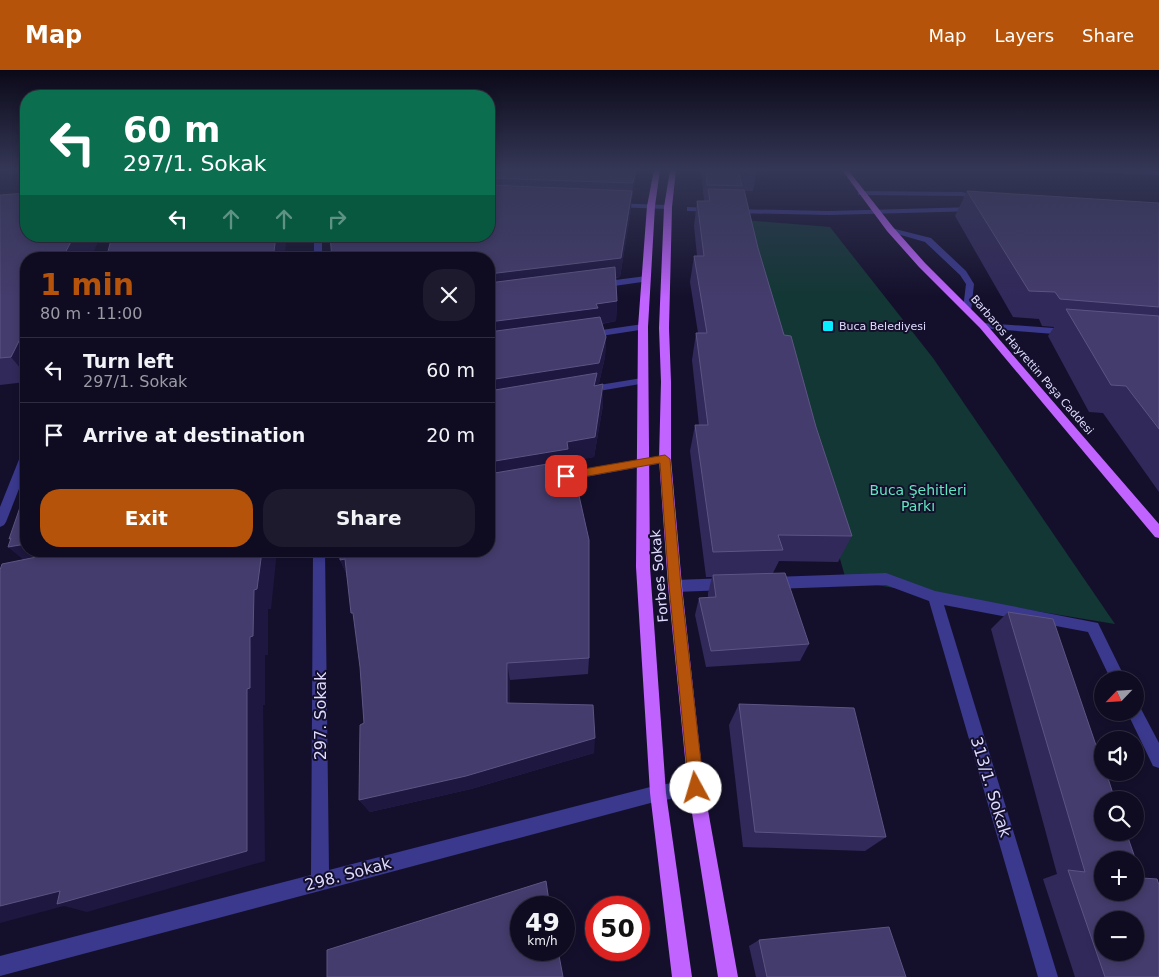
<!DOCTYPE html>
<html lang="en">
<head>
<meta charset="utf-8">
<style>
  :root { --surface:#0f0c21; --page:#1d1a2e; --text:#f1f3f6; --muted:#9b9ba5; --line:#2f2c3f; --accent:#b45309 }
  body { margin:0; font-family:"DejaVu Sans",sans-serif; background:var(--page); color:var(--text); height:100vh; display:flex; flex-direction:column; font-size:19px; white-space:nowrap }
  * { box-sizing:border-box; margin:0 }
  p { font-size:16px; color:var(--muted) }
  .icon { flex:none; width:28px; height:28px; fill:none; stroke:currentColor; stroke-width:2; stroke-linecap:round; stroke-linejoin:round }
  .map { position:relative; flex:1; overflow:hidden }
  .details { position:absolute; left:20px; top:182px; width:475px; height:305px; display:flex; flex-direction:column; background:var(--surface); border-radius:20px; box-shadow:0 2px 8px #0003,0 0 0 1px var(--line) }
  .details>* { flex:none }
  .guide { position:absolute; left:20px; top:20px; width:475px; height:152px; border-radius:20px; box-shadow:0 2px 8px #0003,0 0 0 1px var(--line); background:#0b6e4f; color:#fff; overflow:hidden }
  .needle { width:32px; rotate:245deg }
  .fabs { position:absolute; left:1094px; top:601px; display:grid; gap:10px }
  .fabs a { display:grid; place-items:center; width:50px; height:50px; border-radius:50%; background:var(--surface); box-shadow:0 2px 8px #0003,0 0 0 1px var(--line); font-size:25px }
  .speed { position:absolute; left:510px; top:826px; display:flex; gap:10px; font-size:25px; font-weight:700; text-align:center }
  .speed>* { display:grid; place-content:center; width:65px; height:65px; border-radius:50%; background:var(--surface); box-shadow:0 2px 8px #0003,0 0 0 1px var(--line); line-height:1 }
  .speed small { font-size:12px; font-weight:400 }
  .speed .limit { border:8px solid #d22; background:#fff; color:#111 }
  .pin { position:absolute; display:grid; place-items:center; width:42px; height:42px; color:#fff; margin:-21px; border-radius:10px; box-shadow:0 2px 8px #0006 }
  .me { position:absolute; width:55px; margin:-28px; rotate:354deg; stroke-linejoin:round; filter:drop-shadow(0 0 4px #0008) }
  .turn { display:flex; align-items:center; gap:18px; height:105px; padding:0 20px; font-size:22px }
  .turn .icon { width:65px; height:65px; stroke-width:2.5 }
  .turn b { display:block; font-size:35px; line-height:42px }
  .lanes { display:flex; align-items:center; height:48px; padding:0 20px; background:#0003; justify-content:center; gap:25px; direction:ltr }
  .lanes .off { opacity:.35 }
  .round { display:grid; place-items:center; flex:none; width:52px; height:52px; border-radius:20px; background:var(--page) }
  .overview { display:flex; align-items:center; justify-content:space-between; height:85px; padding:0 20px }
  h1 { font-size:30px; font-weight:800; line-height:38px; color:var(--accent) }
  .primary-button { display:flex; gap:10px; margin-top:auto; padding:10px 20px }
  .primary-button a { flex:1; height:58px; border-radius:20px; background:var(--accent); color:#fff; font-size:20px; font-weight:800; line-height:58px; text-align:center }
  .primary-button a+a { background:var(--page); color:var(--text) }
  ul { padding:0; list-style:none }
  li { display:flex; align-items:center; gap:15px; height:65px; padding:0 20px; border-top:1px solid var(--line) }
  li div { flex:1 }
  li b { display:block; font-size:19px }
  li em { font-style:normal }
  header { display:flex; align-items:center; gap:30px; box-sizing:border-box; height:70px; padding:0 25px; background:var(--accent); color:#fff }
  header strong { font-size:24px }
  nav { display:flex; gap:28px; margin-inline-start:auto; font-size:18px }
  .map>svg:first-child { display:block }
  .green { fill:#133735 }
  .lines { fill:none; stroke-linecap:round; stroke-linejoin:round }
  .minor { fill:#3a398d; fill-rule:evenodd }
  .major { fill:#c063ff; fill-rule:evenodd }
  .wall { fill:#31295a }
  .shaded-wall { fill:#1e1740 }
  .building { fill:#443c6c; stroke:#5c5583; fill-rule:evenodd }
  .route { fill:#b45309; stroke:#753606 }
  .poi-dot { fill:#08edff; stroke:#14102c; stroke-width:2 }
  .labels { text-anchor:middle; dominant-baseline:central; stroke-width:4; stroke-linejoin:round; paint-order:stroke }
  .far-poi-label { font-size:11px; fill:#dfdcff; stroke:#14102c; text-anchor:start }
  .far-street-label { font-size:11px; fill:#dfdcff; stroke:#14102c }
  .park-label { font-size:14px; fill:#61e6c1; stroke:#14102c }
  .street-label { font-size:14px; fill:#dfdcff; stroke:#14102c }
  .near-street-label { font-size:16px; fill:#dfdcff; stroke:#14102c }
</style>
</head>
<body>
<header>
<strong>Map</strong>
<nav><a>Map</a><a>Layers</a><a>Share</a></nav>
</header>
<div class="map">
<svg width="1159" height="907" viewBox="0 0 1159 907">
  <rect width="100%" height="100%" fill="#14102c"/>
  <path class="green" d="M744 150 830 157 933 288 1115 554 846 510Z"/>
  <g class="lines">
    <g class="minor">
      <path d="M1083 100 1159 101V105L1086 102Z"/>
      <path d="M858 121 962 122 986 128 982 130 962 126 861 125H858Z"/>
      <path d="M610 133 668 135 672 137 668 139 613 137 609 135Z"/>
      <path d="M687 137 712 138 716 140 712 142 690 141H687Z"/>
      <path d="M975 137H978V141L829 145 732 143 728 141 732 139 829 141Z"/>
      <path d="M887 157 931 168 966 201 974 214 971 241H965L963 239 966 214 960 205 925 172 887 161Z"/>
      <rect x="314" y="166" width="8" height="23"/>
      <path d="M646 206 650 209 649 211 600 218 596 215 600 212Z"/>
      <path d="M983 253 1067 259 1072 262 1067 265 980 258V254Z"/>
      <path d="M643 254 648 257 646 259 588 268 583 265 588 262Z"/>
      <path d="M642 308 647 311 646 313 587 323 582 320 587 317Z"/>
      <path d="M26 383V401L6 452 4 455 0 457V437L20 387Z"/>
      <path d="M665 385 669 386 671 389 669 392 558 412 552 408 558 404Z"/>
      <path d="M313 481H325L329 800 658 715 696 710 702 712 704 718 702 724 658 731 0 906V886L311 805Z"/>
      <path d="M886 503 935 521 1098 553 1126 610H1111L1088 562 944 535 1058 907H1038L929 531 886 515 773 519 768 517 766 513 768 509 773 507Z"/>
      <path d="M728 508 733 510 735 514 733 518 728 520 675 522 670 520 668 516 670 512 675 510Z"/>
      <path d="M1135 635 1140 637 1159 673V698L1153 696 1127 642H1135Z"/>
    </g>
    <g class="major">
      <path d="M654 100H660L655 136 648 257 650 497 666 723 692 907H672L650 723 636 497 638 257 647 136Z"/>
      <path d="M670 100H676L672 137 669 258 671 312V389L682 516 704 718 738 907H718L688 718 668 516 659 389 661 312 659 258 664 137Z"/>
      <path d="M842 100H848L893 157 925 193 986 254 1159 454V468L1155 467 980 258 919 197 887 161Z"/>
    </g>
  </g>
  <g class="wall">
    <path d="M489 100H636L635 117 631 132V139L620 207 616 208 617 231 616 251 602 254 606 267 605 287 599 313 597 314V315L603 314V335L594 387 571 391 589 588 588 604 510 610V633L594 683 471 719 370 742 359 730 364 653 360 597 354 549 346 503 340 490 489 481Z"/>
    <path d="M701 100H757L753 121H745L758 178 784 265 816 357 852 466 838 492 779 491 773 503 809 574 800 591 706 597 695 545 699 528 708 527V523L712 507H706L690 381 695 355H699L692 290 696 263H698L690 212 694 186H697L694 156 697 131H704Z"/>
    <path d="M967 121 1159 133V422L1103 343 1089 342 1048 266 1054 257 1042 256 1039 249 1013 247 955 146Z"/>
    <path d="M0 125 26 189V312L0 315Z"/>
    <path d="M1008 542 1142 808 1159 907H1075L1043 809 1057 804 991 559Z"/>
    <path d="M739 634 886 767 865 781 743 777 729 655Z"/>
    <path d="M759 870 906 907H756L749 876Z"/>
  </g>
  <g class="shaded-wall">
    <path d="M636 100 635 117 632 132 633 113Z"/>
    <path d="M632 121 631 139 620 207 489 224V204Z"/>
    <path d="M74 166H101L90 189H62Z"/>
    <path d="M276 166H287L284 189H273Z"/>
    <path d="M617 231 616 251 489 273V252Z"/>
    <path d="M26 257V305L11 287Z"/>
    <path d="M606 267 605 287 599 313 597 314 596 323 489 331V310Z"/>
    <path d="M603 314V335L594 387 569 392 489 413V392L567 372Z"/>
    <path d="M11 468 26 474V481H114L32 497 8 477 17 475 9 469Z"/>
    <path d="M262 481H277L271 539H268V585H265V635H263L265 791 87 842 64 836 0 853V836L60 821 247 619 254 520Z"/>
    <path d="M345 489 349 509 340 490Z"/>
    <path d="M507 593 510 610V648L507 633Z"/>
    <path d="M595 668 594 683 471 719 370 742 359 730Z"/>
  </g>
  <g class="building">
    <path d="M489 100H636L633 113 489 108Z"/>
    <path d="M706 100H757V101L738 100 742 116 707 115Z"/>
    <path d="M489 115 632 121 621 188 489 204V189H332L330 166H489Z"/>
    <path d="M708 119 744 120 758 178 784 265 791 266 816 357 852 466 778 465 783 480 713 482 695 355H708L696 263H707L694 186H704L697 131H710Z"/>
    <path d="M967 121 1159 133V237L1060 229 1055 222 1029 221Z"/>
    <path d="M26 123V166H74L62 189H26V257L11 287 0 288V125Z"/>
    <path d="M112 166H276L273 189H106Z"/>
    <path d="M615 197 617 231 596 234 598 238 489 252V213Z"/>
    <path d="M1066 239 1159 246V359L1126 316 1111 315Z"/>
    <path d="M600 247 606 267 599 293 489 310V262Z"/>
    <path d="M597 303 594 316 603 314 595 367 567 372 568 379 489 392V321Z"/>
    <path d="M571 390 589 470V588L507 593V633L593 635 595 668 466 706 359 730 360 655 364 653 360 597 353 543H351L345 489 340 490V481H489V404Z"/>
    <path d="M26 420V474L8 477 11 468 9 469Z"/>
    <path d="M66 481H262L257 519 254 520 253 566 250 567V618L247 619V781L57 834 60 821 0 836V500L2 494Z"/>
    <path d="M785 503 809 574 711 581 699 528 716 527 713 505Z"/>
    <path d="M1008 542 1053 549 1102 693V702H1106L1115 730H1102V762H1126L1142 808 1157 809 1159 815V907H1105L1068 800 1085 802ZM1102 790H1135V822H1102ZM1102 850H1135V882H1102Z"/>
    <path d="M739 634 854 638 886 767 755 762Z"/>
    <path d="M546 811 550 838H521V880H558L563 907H327V880Z"/>
    <path d="M889 857 906 907H767L759 870Z"/>
  </g>
  <linearGradient id="sky" x2="0" y2="1"><stop stop-color="#0b0918"/><stop offset="0.44" stop-color="#343756"/><stop offset="1" stop-color="#343756" stop-opacity="0"/></linearGradient>
  <rect width="1159" height="227" fill="url(#sky)"/>
  <path class="route" d="M665 385 670 389 681 516 704 718 702 724 696 726 691 724 689 718 669 516 660 393 566 410 561 406 566 402Z"/>
  <rect class="poi-dot" x="822" y="250" width="12" height="12" rx="2.5"/>
  <g class="labels">
    <g class="far-poi-label">
      <text x="839" y="256">Buca Belediyesi</text>
    </g>
    <g class="far-street-label">
      <text transform="translate(1032 295) rotate(49)">Barbaros Hayrettin Paşa Caddesi</text>
    </g>
    <g class="park-label">
      <text x="918" y="420">Buca Şehitleri<tspan x="918" dy="16">Parkı</tspan></text>
    </g>
    <g class="street-label">
      <text transform="translate(659 506) rotate(-95)">Forbes Sokak</text>
    </g>
    <g class="near-street-label">
      <text transform="translate(320 646) rotate(-90)">297. Sokak</text>
      <text transform="translate(991 717) rotate(73)">313/1. Sokak</text>
      <text transform="translate(348 804) rotate(-15)">298. Sokak</text>
    </g>
  </g>
</svg>
<div class="fabs">
<a><svg class="needle" viewBox="-14 -14 28 28"><path d="M0-13l5 13h-10z" fill="#e53935"/><path d="M0 13l5-13h-10z" fill="#9b9ba5"/></svg></a>
<a><svg class="icon" aria-label="sound" viewBox="0 0 24 24"><path d="M4 9h4l5-4v14l-5-4H4zM17 9q2 3 0 6"/></svg></a>
<a><svg class="icon" aria-label="search" viewBox="0 0 24 24"><circle cx="10" cy="10" r="6"/><path d="M15 15l6 6"/></svg></a>
<a>+</a>
<a>−</a>
</div>
<div class="speed"><div>49<small>km/h</small></div><div class="limit">50</div></div>
<div class="pin" style="left:566px;top:406px;background:#d93025"><svg class="icon" aria-label="arrive" viewBox="0 0 24 24"><path d="M6 21V4h12l-3 4 3 4H6"/></svg></div>
<svg class="me" style="left:696px;top:718px" viewBox="-20 -20 40 40"><circle r="19" fill="#fff"/><path d="M0-13L10 11 0 6-10 11z" fill="#b45309"/></svg>
<div class="guide">
<div class="turn"><svg class="icon" aria-label="left" viewBox="0 0 24 24"><path d="M17 20v-9H6M10 6l-5 5 5 5"/></svg><div><b>60 m</b>297/1. Sokak</div></div>
<div class="lanes"><svg class="icon" aria-label="left" viewBox="0 0 24 24"><path d="M17 20v-9H6M10 6l-5 5 5 5"/></svg><svg class="icon off" aria-label="ahead" viewBox="0 0 24 24"><path d="M12 20V5M6 11l6-6 6 6"/></svg><svg class="icon off" aria-label="ahead" viewBox="0 0 24 24"><path d="M12 20V5M6 11l6-6 6 6"/></svg><svg class="icon off" aria-label="right" viewBox="0 0 24 24"><path d="M7 20v-9h11M14 6l5 5-5 5"/></svg></div>
</div>
<section class="details">
<div class="overview"><div><h1>1 min</h1><p>80 m · 11:00</p></div><a class="round"><svg class="icon" aria-label="close" viewBox="0 0 24 24"><path d="M6 6l12 12M18 6L6 18"/></svg></a></div>
<ul>
<li><svg class="icon" aria-label="left" viewBox="0 0 24 24"><path d="M17 20v-9H6M10 6l-5 5 5 5"/></svg><div><b>Turn left</b><p>297/1. Sokak</p></div><em>60 m</em></li>
<li><svg class="icon" aria-label="arrive" viewBox="0 0 24 24"><path d="M6 21V4h12l-3 4 3 4H6"/></svg><div><b>Arrive at destination</b></div><em>20 m</em></li>
</ul>
<div class="primary-button"><a>Exit</a><a>Share</a></div>
</section>
</div>
</body>
</html>
